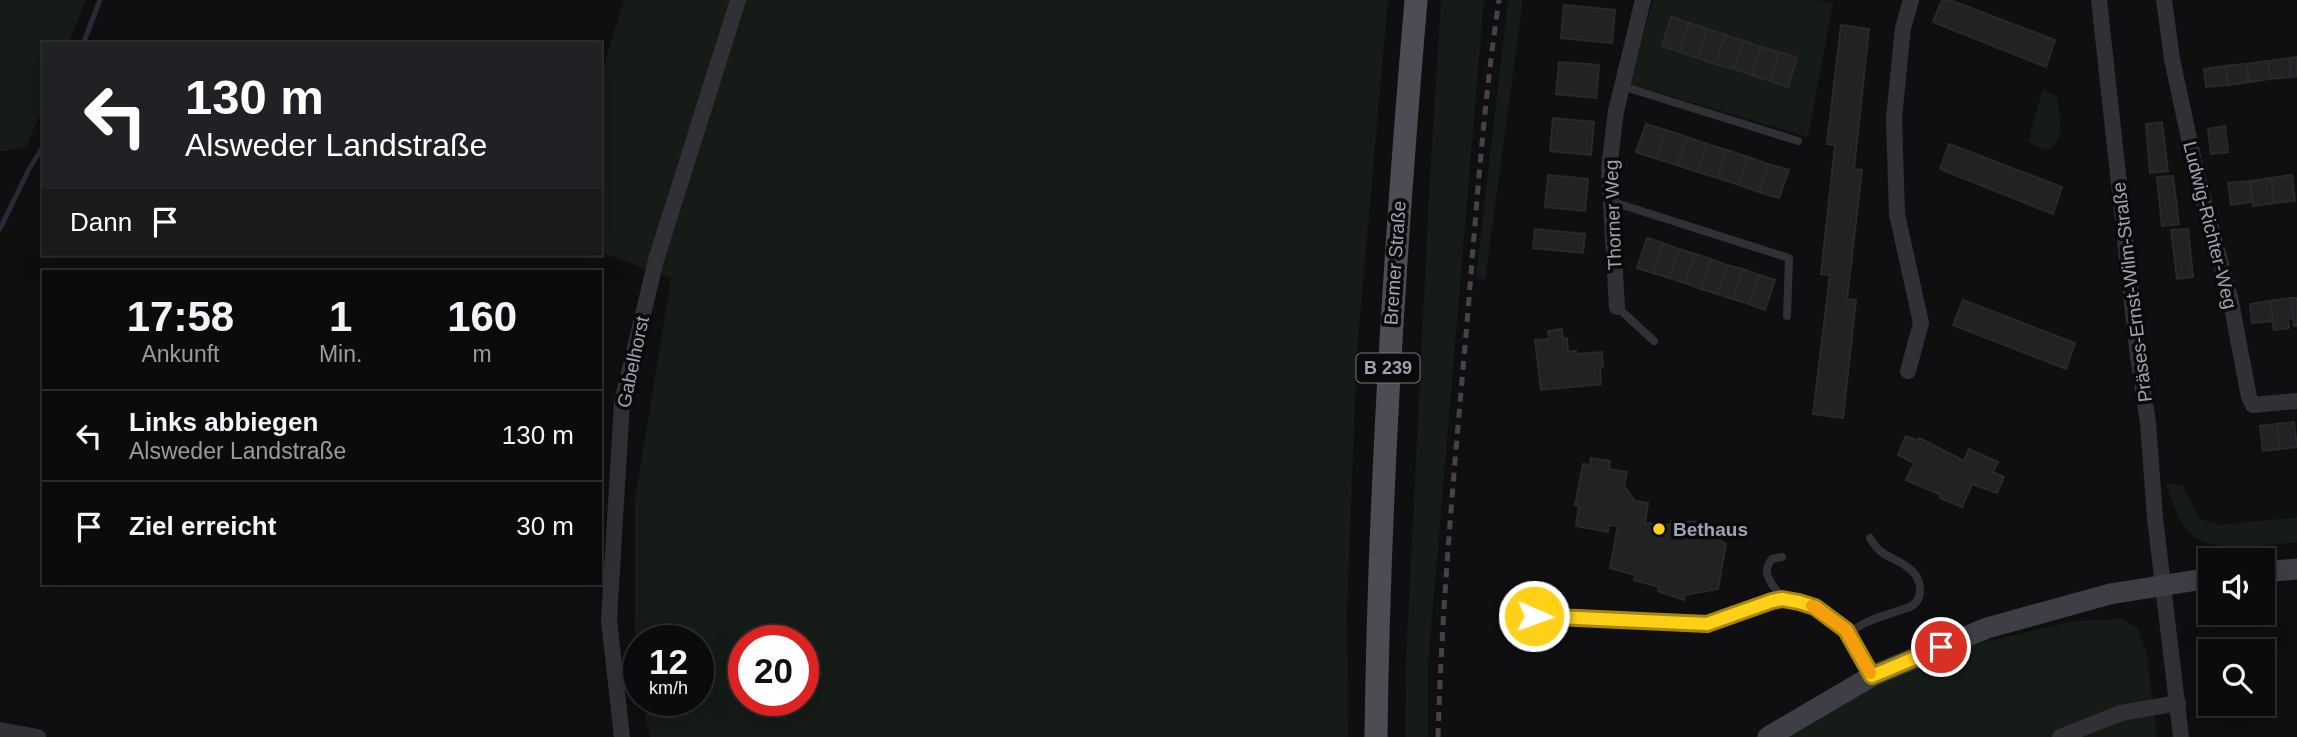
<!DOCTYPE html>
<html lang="de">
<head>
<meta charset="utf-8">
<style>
  :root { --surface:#0b0b0d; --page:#141416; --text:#f1f3f6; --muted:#9a9b9d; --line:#2b2b2e }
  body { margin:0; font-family:Helvetica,sans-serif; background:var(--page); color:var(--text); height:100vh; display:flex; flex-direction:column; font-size:26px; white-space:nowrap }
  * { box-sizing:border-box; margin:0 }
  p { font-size:23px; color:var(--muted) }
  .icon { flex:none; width:38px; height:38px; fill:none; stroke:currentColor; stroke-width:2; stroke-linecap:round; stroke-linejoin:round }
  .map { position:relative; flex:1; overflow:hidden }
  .drawer { position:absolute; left:42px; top:270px; width:560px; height:315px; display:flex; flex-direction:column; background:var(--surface); border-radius:0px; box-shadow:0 7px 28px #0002,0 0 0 2px var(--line) }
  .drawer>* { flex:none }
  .hud { position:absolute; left:42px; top:42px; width:560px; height:214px; border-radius:0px; box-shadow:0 7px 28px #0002,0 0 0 2px var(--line); background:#202124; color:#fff; overflow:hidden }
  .buttons { position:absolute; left:2198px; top:548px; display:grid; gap:14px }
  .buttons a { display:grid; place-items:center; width:77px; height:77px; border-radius:0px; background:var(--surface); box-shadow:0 7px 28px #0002,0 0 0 2px var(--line); font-size:35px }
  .speed { position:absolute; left:623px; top:625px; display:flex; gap:14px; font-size:35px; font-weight:700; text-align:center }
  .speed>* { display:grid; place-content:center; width:91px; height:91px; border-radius:50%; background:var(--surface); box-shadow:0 7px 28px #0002,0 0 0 2px var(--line); line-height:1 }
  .speed small { font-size:18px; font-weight:400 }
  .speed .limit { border:10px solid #d22; background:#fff; color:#111 }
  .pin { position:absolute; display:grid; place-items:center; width:60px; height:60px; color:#fff; margin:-30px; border:4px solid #fff; border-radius:50%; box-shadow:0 2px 7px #0007 }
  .me { position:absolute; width:77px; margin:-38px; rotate:92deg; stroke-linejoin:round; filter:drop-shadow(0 0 5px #0008) }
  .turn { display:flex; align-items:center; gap:24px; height:147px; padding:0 28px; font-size:32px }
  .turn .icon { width:91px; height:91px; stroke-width:2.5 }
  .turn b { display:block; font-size:49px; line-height:60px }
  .then { display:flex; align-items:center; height:66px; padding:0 28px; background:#0003; gap:14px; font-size:26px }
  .eta { display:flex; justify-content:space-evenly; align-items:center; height:119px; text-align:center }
  .eta b { font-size:42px; font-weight:700; line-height:49px }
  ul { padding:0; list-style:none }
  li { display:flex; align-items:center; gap:21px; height:91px; padding:0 28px; border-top:2px solid var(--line) }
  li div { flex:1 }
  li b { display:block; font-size:26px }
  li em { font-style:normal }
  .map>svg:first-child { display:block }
  .green { fill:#151b17; fill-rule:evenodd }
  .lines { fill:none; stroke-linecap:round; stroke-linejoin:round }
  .stream { stroke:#252c35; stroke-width:5 }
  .building { fill:#222225; stroke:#29292d; stroke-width:2 }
  .lane { stroke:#303036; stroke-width:8 }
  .street { stroke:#303036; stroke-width:16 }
  .secondary { stroke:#3e3f46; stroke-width:21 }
  .primary { stroke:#4c4c55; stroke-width:23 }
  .rail { stroke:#43444b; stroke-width:5; stroke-dasharray:9 7; stroke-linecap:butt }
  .route-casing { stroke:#a68710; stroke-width:18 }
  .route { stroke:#ffd018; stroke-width:12 }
  .slow { stroke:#f59e0b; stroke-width:12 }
  .poi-dot { fill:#ffd018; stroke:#0a0a0b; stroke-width:2.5 }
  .labels { text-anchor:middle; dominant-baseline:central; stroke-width:7; stroke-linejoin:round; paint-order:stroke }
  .shield { fill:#0a0a0b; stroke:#727481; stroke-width:2 }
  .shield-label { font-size:18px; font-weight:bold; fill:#9fa2b3 }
  .street-label { font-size:19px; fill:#9fa2b3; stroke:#0a0a0b }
  .poi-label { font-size:19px; font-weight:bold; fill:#9fa2b3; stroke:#0a0a0b; text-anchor:start }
</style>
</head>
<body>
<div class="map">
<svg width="2297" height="737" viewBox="0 0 2297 737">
  <rect width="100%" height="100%" fill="#0f0f11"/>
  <g class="green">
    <path d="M0 0H86L68 44H44V104L26 148 0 151Z"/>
    <path d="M624 0H1388L1357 352 1347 611 1348 737H650L642 700H698V640H639V688L635 671V500L671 278 600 252V77ZM744 640H803V700H744Z"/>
    <path d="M1441 0H1484L1428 666V737H1405L1406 662 1429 194Z"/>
    <path d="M1508 0H1523L1485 280 1476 277Z"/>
    <path d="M1653 0H1818L1833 4 1808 137 1630 84Z"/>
    <path d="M2043 89 2057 97C2059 115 2066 135 2051 149H2043L2028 141Z"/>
    <path d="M2166 484 2182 485 2200 519 2219 525 2297 517V542C2269 545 2210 555 2190 533 2177 519 2172 502 2166 484Z"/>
    <path d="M2121 619 2138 628 2147 655 2157 737H1779L1881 678 1984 642 2073 621Z"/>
  </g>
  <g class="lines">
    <g class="stream">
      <path d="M83 44 100 0"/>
      <path d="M0 229 29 169 44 145"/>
    </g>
  </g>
  <g class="building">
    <path d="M1942 0H1950L2055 40 2046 67 1933 22Z"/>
    <path d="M1564 5 1615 10 1612 43 1561 38Z"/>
    <path d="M1671 17 1689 23 1680 52 1662 46Z"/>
    <path d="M1689 23 1707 29 1698 58 1680 52Z"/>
    <path d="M1841 25 1869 29 1854 169 1862 170 1847 299 1856 300 1843 418 1813 414 1830 275 1821 274 1835 145 1827 144Z"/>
    <path d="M1707 29 1725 35 1716 64 1698 58Z"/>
    <path d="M1725 35 1743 41 1734 69 1716 64Z"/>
    <path d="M1743 41 1761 47 1752 75 1734 69Z"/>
    <path d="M1761 47 1779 52 1770 81 1752 75Z"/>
    <path d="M1779 52 1797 58 1788 87 1770 81Z"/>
    <path d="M2297 57V76L2291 77 2289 58Z"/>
    <path d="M2289 58 2291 77 2270 79 2268 61Z"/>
    <path d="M2268 61 2270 79 2249 82 2246 64Z"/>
    <path d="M1559 62 1599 65 1596 98 1556 94Z"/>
    <path d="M2246 64 2249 82 2228 85 2225 66Z"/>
    <path d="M2225 66 2228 85 2206 87 2204 69Z"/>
    <path d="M1553 118 1594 122 1591 155 1550 151Z"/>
    <path d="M2162 122 2168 171 2150 173 2146 124Z"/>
    <path d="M1646 124 1666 130 1657 159 1636 152Z"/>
    <path d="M2225 126 2228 152 2211 154 2208 129Z"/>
    <path d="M1666 130 1687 137 1677 165 1657 159Z"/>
    <path d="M1687 137 1707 144 1698 172 1677 165Z"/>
    <path d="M1707 144 1727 150 1718 178 1698 172Z"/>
    <path d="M1949 144 2062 187 2053 214 1940 169Z"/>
    <path d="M1727 150 1748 157 1739 185 1718 178Z"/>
    <path d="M1748 157 1768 164 1759 192 1739 185Z"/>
    <path d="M1768 164 1789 170 1779 198 1759 192Z"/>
    <path d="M1548 175 1588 179 1585 211 1545 207Z"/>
    <path d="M2292 175 2295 201 2274 203 2271 178Z"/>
    <path d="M2173 176 2179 224 2162 226 2157 177Z"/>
    <path d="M2271 178 2274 203 2253 206 2250 181Z"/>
    <path d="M2250 181 2252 202 2231 205 2228 183Z"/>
    <path d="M1535 229 1585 234 1583 253 1533 248Z"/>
    <path d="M2188 229 2193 277 2177 279 2171 230Z"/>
    <path d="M1647 238 1663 243 1653 273 1637 268Z"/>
    <path d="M1663 243 1679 249 1669 278 1653 273Z"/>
    <path d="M1679 249 1695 254 1685 283 1669 278Z"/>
    <path d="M1695 254 1711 259 1701 289 1685 283Z"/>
    <path d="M1711 259 1727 265 1717 294 1701 289Z"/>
    <path d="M1727 265 1743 269 1733 299 1717 294Z"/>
    <path d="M1743 269 1759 275 1749 304 1733 299Z"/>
    <path d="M1759 275 1775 280 1765 310 1749 304Z"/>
    <path d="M2291 298H2297V326H2294Z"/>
    <path d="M2291 298 2293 318 2288 319 2289 328 2274 330 2270 301Z"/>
    <path d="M1963 300 2075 343 2066 369 1953 325Z"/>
    <path d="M2270 301 2273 321 2252 323 2250 304Z"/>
    <path d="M1562 329 1563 339 1567 338 1568 352 1576 351V354L1602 352 1603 367 1600 368 1601 384 1541 390 1535 340 1549 339 1548 331Z"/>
    <path d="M2294 422 2297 447 2280 449 2277 424Z"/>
    <path d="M2277 424 2280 449 2263 451 2260 426Z"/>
    <path d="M1906 436 1918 441 1919 438 1964 461 1969 449 1998 462 1993 472 2004 477 1997 493 1972 484 1962 507 1940 498 1941 495 1906 480 1914 463 1898 455Z"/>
    <path d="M1591 458 1610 461 1609 469 1627 472 1624 486 1635 501 1648 503 1645 523 1670 525 1671 521 1698 522 1697 527 1726 544 1718 589 1685 595 1684 600 1658 591 1659 587 1634 580 1635 575 1610 568 1618 526 1609 525 1608 532 1576 526 1579 506 1575 505 1583 464 1590 466Z"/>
  </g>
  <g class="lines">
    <g class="lane">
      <path d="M1622 86 1798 141"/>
      <path d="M1610 201 1789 258 1787 316"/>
      <path d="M1617 307 1654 341"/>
      <path d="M1782 557 1772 559C1759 574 1774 585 1782 599"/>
      <path d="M1534 616 1707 624 1772 601C1799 596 1828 610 1846 630 1856 642 1863 660 1870 674"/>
      <path d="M1848 634C1862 622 1880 617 1898 611 1903 609 1909 608 1913 605 1924 597 1921 579 1912 571 1896 555 1883 561 1870 538"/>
    </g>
    <g class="street">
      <path d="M2099 0 2137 349 2148 423 2155 518 2181 737"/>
      <path d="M2164 0 2172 59 2197 176 2230 297 2249 397 2253 405 2297 401"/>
      <path d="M1617 307 1609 169 1616 111 1643 0"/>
      <path d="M1908 371 1921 323 1897 214 1894 118 1903 28 1911 0"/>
      <path d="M0 730 38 737"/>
      <path d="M622 737 609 620 622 402 656 260 738 0"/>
      <path d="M2060 737 2121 713 2178 703"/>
    </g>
    <g class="secondary">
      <path d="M2263 572 2297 569"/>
      <path d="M1768 737 1872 676 1987 628 2110 594 2210 578"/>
    </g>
    <path class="primary" d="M1376 737C1379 491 1395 245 1416 0"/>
    <path class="rail" d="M1438 737C1442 599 1455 461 1467 323 1476 215 1483 107 1499 0"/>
  </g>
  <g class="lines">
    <defs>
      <path id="route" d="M1534 616 1707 624 1772 601 1782 599 1799 602 1815 607 1846 630 1872 676 1941 647"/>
    </defs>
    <use href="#route" class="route-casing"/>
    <use href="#route" class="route"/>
    <path class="slow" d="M1812 606 1846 630 1870 673"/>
  </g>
  <circle class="poi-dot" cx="1659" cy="529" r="7"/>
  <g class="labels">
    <rect class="shield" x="1356.5" y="353.5" width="63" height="29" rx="5"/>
    <g class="shield-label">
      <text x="1388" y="368">B 239</text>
    </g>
    <g class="street-label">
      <text transform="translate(1613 215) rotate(-92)">Thorner Weg</text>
      <text transform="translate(2210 225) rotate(76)">Ludwig-Richter-Weg</text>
      <text transform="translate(1395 263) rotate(-86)">Bremer Straße</text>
      <text transform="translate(2132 292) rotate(-97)">Präses-Ernst-Wilm-Straße</text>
      <text transform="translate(633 362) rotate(-78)">Gabelhorst</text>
    </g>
    <g class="poi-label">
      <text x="1673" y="529">Bethaus</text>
    </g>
  </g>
</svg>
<div class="buttons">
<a><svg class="icon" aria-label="sound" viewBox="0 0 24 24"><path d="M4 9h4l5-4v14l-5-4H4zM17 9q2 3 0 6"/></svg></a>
<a><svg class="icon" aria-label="search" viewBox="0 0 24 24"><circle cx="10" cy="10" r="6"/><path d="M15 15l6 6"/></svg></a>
</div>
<div class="speed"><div>12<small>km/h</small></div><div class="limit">20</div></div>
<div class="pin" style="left:1941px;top:647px;background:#d93025"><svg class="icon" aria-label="arrive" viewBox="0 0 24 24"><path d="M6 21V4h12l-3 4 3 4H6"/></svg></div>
<svg class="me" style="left:1534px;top:616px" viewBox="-20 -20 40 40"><circle r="17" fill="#ffd018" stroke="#fff" stroke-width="3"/><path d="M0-11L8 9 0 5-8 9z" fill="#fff"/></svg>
<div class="hud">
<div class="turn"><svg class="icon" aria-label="left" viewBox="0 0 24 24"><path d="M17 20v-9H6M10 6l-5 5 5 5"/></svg><div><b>130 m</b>Alsweder Landstraße</div></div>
<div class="then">Dann<svg class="icon" aria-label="arrive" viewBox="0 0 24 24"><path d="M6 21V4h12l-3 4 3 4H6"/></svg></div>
</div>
<section class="drawer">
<div class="eta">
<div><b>17:58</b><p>Ankunft</p></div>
<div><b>1</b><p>Min.</p></div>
<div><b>160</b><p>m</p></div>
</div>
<ul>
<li><svg class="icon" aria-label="left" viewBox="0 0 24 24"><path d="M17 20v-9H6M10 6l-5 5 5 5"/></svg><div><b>Links abbiegen</b><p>Alsweder Landstraße</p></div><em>130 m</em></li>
<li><svg class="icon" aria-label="arrive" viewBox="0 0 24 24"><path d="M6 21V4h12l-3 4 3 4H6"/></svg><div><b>Ziel erreicht</b></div><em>30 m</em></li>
</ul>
</section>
</div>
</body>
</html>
